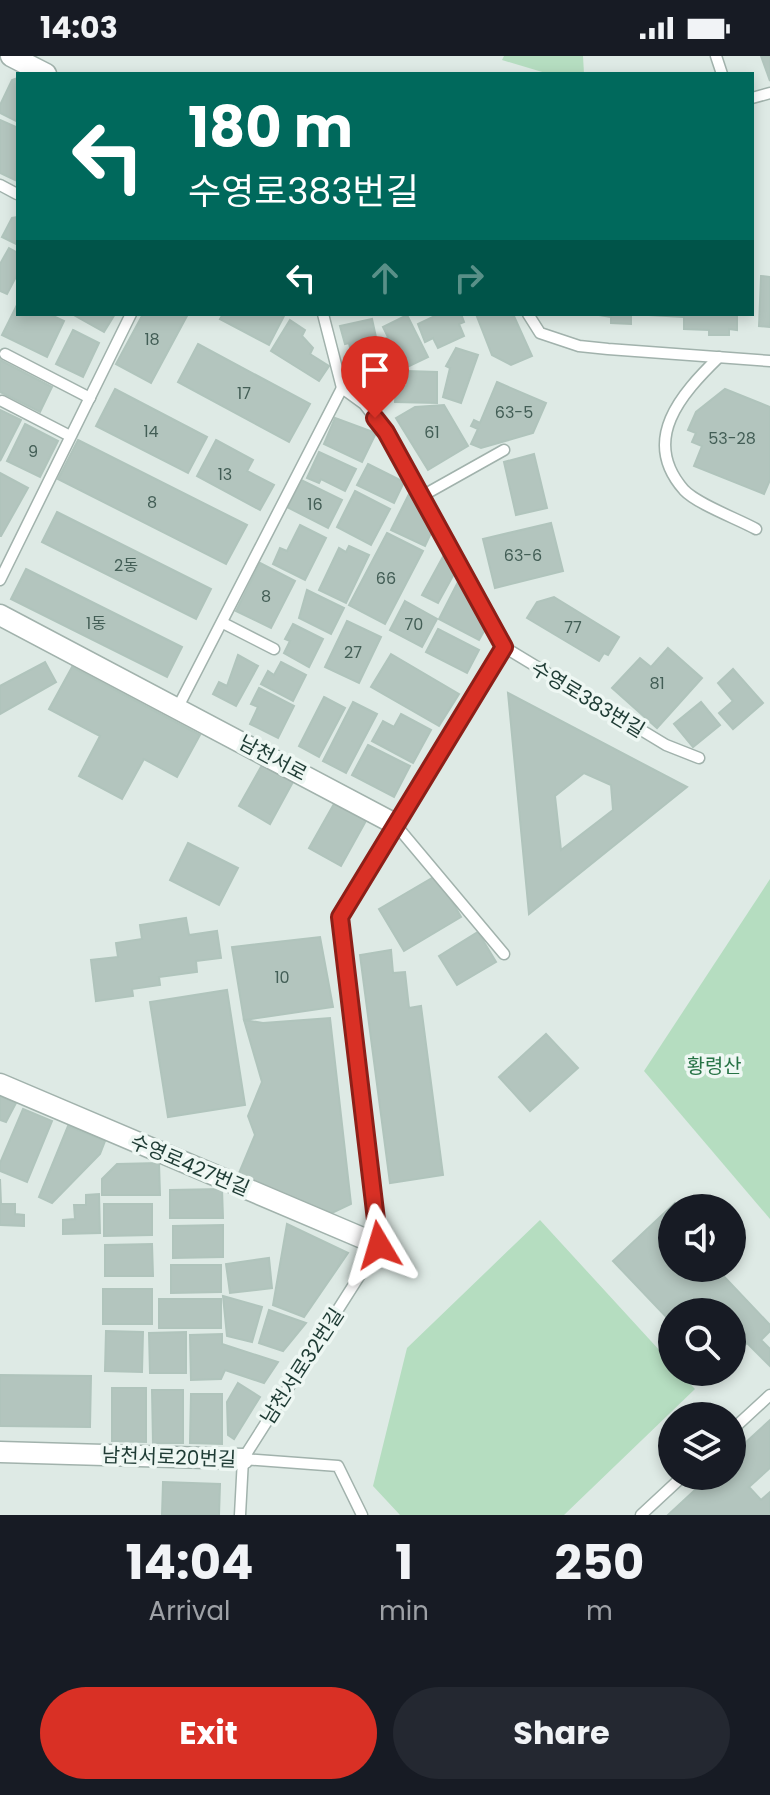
<!DOCTYPE html>
<html lang="en">
<head>
<meta charset="utf-8">
<style>
  :root { --surface:#171b24; --page:#242831; --text:#f1f3f6; --muted:#9ea1a6; --accent:#d93025 }
  body { margin:0; font-family:Poppins,"Noto Sans KR",sans-serif; background:var(--page); color:var(--text); height:100vh; display:flex; flex-direction:column; font-size:30px; white-space:nowrap }
  * { box-sizing:border-box; margin:0 }
  p { font-size:26px; color:var(--muted) }
  .icon { flex:none; width:44px; height:44px; fill:none; stroke:currentColor; stroke-width:2; stroke-linecap:round; stroke-linejoin:round }
  .map { position:relative; height:1459px; overflow:hidden }
  .side { display:flex; flex-direction:column; background:var(--surface); flex:1 }
  .side>* { flex:none }
  .top-card { position:absolute; left:16px; top:16px; width:738px; height:244px; border-radius:0px; box-shadow:0 4px 12px #0003; background:#00695c; color:#fff; overflow:hidden }
  .controls { position:absolute; left:658px; top:1138px; display:grid; gap:16px }
  .controls a { display:grid; place-items:center; width:88px; height:88px; border-radius:50%; background:var(--surface); box-shadow:0 4px 12px #0003; font-size:40px }
  .pin { position:absolute; display:grid; place-items:center; width:68px; height:68px; color:#fff; margin:-82px -34px; border-radius:50% 50% 50% 0; rotate:-45deg; box-shadow:0 0 8px #0007 }
  .pin .icon { rotate:45deg }
  .me { position:absolute; width:88px; margin:-44px; rotate:353deg; stroke-linejoin:round; filter:drop-shadow(0 0 6px #0008) }
  .turn { display:flex; align-items:center; gap:28px; height:168px; padding:0 40px; font-size:36px }
  .turn .icon { width:104px; height:104px; stroke-width:2.5 }
  .turn b { display:block; font-size:56px; line-height:68px }
  .lanes { display:flex; align-items:center; height:76px; padding:0 40px; background:#0003; justify-content:center; gap:40px; direction:ltr }
  .lanes .off { opacity:.35 }
  .eta { display:flex; justify-content:space-evenly; align-items:center; height:136px; text-align:center }
  .eta b { font-size:48px; font-weight:700; line-height:56px }
  .button { display:flex; gap:16px; margin-top:auto; padding:16px 40px }
  .button a { flex:1; height:92px; border-radius:48px; background:var(--accent); color:#fff; font-size:32px; font-weight:700; line-height:92px; text-align:center }
  .button a+a { background:var(--page); color:var(--text) }
  .status { display:flex; justify-content:space-between; align-items:center; height:56px; padding:0 40px; background:var(--surface); direction:ltr }
  .status svg { height:22px; fill:currentColor }
  .map>svg:first-child { display:block }
  .green { fill:#b5ddc0 }
  .building { fill:#b3c5be; stroke:#b0c4bc; stroke-width:2; fill-rule:evenodd }
  .lines { fill:none; stroke-linecap:round; stroke-linejoin:round }
  .lane-casing { stroke:#a1b2ac; stroke-width:13 }
  .street-casing { stroke:#a1b2ac; stroke-width:23 }
  .lane { stroke:#fff; stroke-width:10 }
  .street { stroke:#fff; stroke-width:20 }
  .route-casing { stroke:#8d1f18; stroke-width:20 }
  .route { stroke:#d93025; stroke-width:14 }
  .labels { text-anchor:middle; dominant-baseline:central; stroke-width:7; stroke-linejoin:round; paint-order:stroke }
  .number-label { font-size:16px; fill:#435e56 }
  .street-label { font-size:20px; fill:#1e3b34; stroke:#eef7f3 }
  .park-label { font-size:20px; fill:#277346; stroke:#eef7f3 }
</style>
</head>
<body>
<div class="status"><b>14:03</b><svg viewBox="0 0 49 12"><path d="M0 12V9h3v3zM5 12V6h3v6zM10 12V3h3v9zM15 12V0h3v12zM26 1h20v11H26zM47 4h2v5h-2z"/></svg></div>
<div class="map">
<svg width="770" height="1459" viewBox="0 0 770 1459">
  <rect width="100%" height="100%" fill="#deeae5"/>
  <g class="green">
    <path d="M504 0H583L584 18H549L502 4Z"/>
    <path d="M770 823V1163L644 1015Z"/>
    <path d="M540 1164 672 1308V1316H679L695 1333 564 1459H400L373 1430 407 1292Z"/>
  </g>
  <g class="building">
    <path d="M761 0H770V25Z"/>
    <path d="M18 22V66L0 57V49L12 24Z"/>
    <path d="M0 64 18 72 15 124 0 117Z"/>
    <path d="M18 161V189L2 181 12 162Z"/>
    <path d="M9 192 18 197V217L7 238 0 235V208Z"/>
    <path d="M761 220 770 221V271L759 270Z"/>
    <path d="M18 247V258H49L64 265 47 301 2 279Z"/>
    <path d="M72 258H115L104 276Z"/>
    <path d="M143 258H188L151 327 116 308Z"/>
    <path d="M223 258H280L284 260 269 289 220 263Z"/>
    <path d="M439 258H461L464 266 459 268 464 280 438 292 433 282 425 286 418 268Z"/>
    <path d="M476 258H513L532 300 511 309 492 299Z"/>
    <path d="M593 258H737V274L729 273V279H709V274L684 273V261L631 258V268L611 267V261Z"/>
    <path d="M407 259 428 301 399 315 383 284 388 281 383 271Z"/>
    <path d="M372 263 381 304 358 310 355 295 351 296 349 287 345 288 340 270Z"/>
    <path d="M290 264 305 274 302 280 313 292 310 298 329 310 319 325 271 295Z"/>
    <path d="M73 274 99 287 83 321 56 308Z"/>
    <path d="M198 288 310 348 289 386 178 326Z"/>
    <path d="M456 292 478 299 461 347 443 341 450 312 446 310Z"/>
    <path d="M0 304 52 331 40 356 0 336Z"/>
    <path d="M407 315 437 316V347L395 346 396 330H407Z"/>
    <path d="M497 326 546 347 533 377 481 392 471 388 478 373 471 370 474 364 480 367Z"/>
    <path d="M115 333 207 381 188 417 96 370Z"/>
    <path d="M725 333 770 351V424L764 438 694 410 702 390 692 386 696 377 688 374 696 356Z"/>
    <path d="M444 349 468 390 428 414 396 362 415 351Z"/>
    <path d="M0 354 21 364 0 405Z"/>
    <path d="M335 362 376 377 362 406 324 388Z"/>
    <path d="M25 368 58 385 40 421 7 405Z"/>
    <path d="M78 384 247 469 226 508 58 423Z"/>
    <path d="M216 384 253 404 247 415 274 429 260 454 197 420Z"/>
    <path d="M319 396 356 413 345 435 321 423 319 427 307 422Z"/>
    <path d="M534 398 547 452 516 459 504 406Z"/>
    <path d="M368 408 404 426 394 447 357 429Z"/>
    <path d="M0 417 28 432 1 480H0Z"/>
    <path d="M301 424 342 444 328 472 287 451Z"/>
    <path d="M411 434 432 475 425 490 391 474Z"/>
    <path d="M355 435 390 453 371 489 337 471Z"/>
    <path d="M57 456 211 533 196 563 42 486Z"/>
    <path d="M551 467 563 515 495 532 483 483Z"/>
    <path d="M300 469 326 482 305 524 273 508 280 492 287 495Z"/>
    <path d="M387 477 423 495 385 568 349 549Z"/>
    <path d="M349 490 369 499 346 547 319 534 339 492 346 496Z"/>
    <path d="M445 497 454 518 438 547 422 539Z"/>
    <path d="M260 507 295 525 271 572 236 555Z"/>
    <path d="M26 513 182 591 167 621 11 543Z"/>
    <path d="M459 524 488 568 479 584 439 563Z"/>
    <path d="M307 534 344 552 331 578 299 562Z"/>
    <path d="M554 541 619 581 608 599 604 597 599 605 527 562 537 546Z"/>
    <path d="M405 545 437 563 422 591 390 574Z"/>
    <path d="M347 565 381 581 359 627 325 611Z"/>
    <path d="M293 568 323 583 309 611 284 597 290 585 285 583Z"/>
    <path d="M438 573 479 594 467 617 426 596Z"/>
    <path d="M668 592 702 622 657 672 612 632 640 602 651 611Z"/>
    <path d="M391 598 459 638 439 670 371 631Z"/>
    <path d="M238 599 258 610 236 650 213 638 219 626 227 630Z"/>
    <path d="M45 606 56 626 0 658V630Z"/>
    <path d="M281 606 306 619 293 645 261 628 268 615 274 619Z"/>
    <path d="M72 611 200 679 177 721 144 703 122 743 79 720 100 680 49 653Z"/>
    <path d="M733 613 763 647 733 673 719 657 733 645 718 627Z"/>
    <path d="M259 632 294 650 278 682 250 668 258 651 251 648Z"/>
    <path d="M508 637 687 731 529 858ZM584 717 611 729 613 754 561 794 555 740Z"/>
    <path d="M324 641 345 652 319 701 299 690Z"/>
    <path d="M353 646 377 658 346 717 323 705Z"/>
    <path d="M701 646 720 669 693 691 674 668Z"/>
    <path d="M401 658 431 674 413 707 372 685 383 665 394 671Z"/>
    <path d="M368 689 410 710 394 741 352 719Z"/>
    <path d="M262 709 293 726 270 768 239 750Z"/>
    <path d="M335 746 367 763 341 810 309 792Z"/>
    <path d="M188 787 238 812 219 849 170 824Z"/>
    <path d="M437 819 461 861 404 895 379 853Z"/>
    <path d="M186 862 189 879 217 875 221 902 196 905 197 916 159 921 160 929 132 933 133 940 96 945 91 904 118 901 116 887 142 883 140 869Z"/>
    <path d="M478 876 496 906 457 929 439 900Z"/>
    <path d="M320 881 333 951 244 964 232 891Z"/>
    <path d="M391 894 393 917 405 916 409 952 421 950 443 1119 390 1127 360 899Z"/>
    <path d="M227 934 245 1049 168 1061 150 946Z"/>
    <path d="M330 962 351 1148 332 1157 237 1122 255 1079 248 1060 262 1026 244 964 263 967Z"/>
    <path d="M546 978 578 1012 530 1055 499 1021Z"/>
    <path d="M0 1040 16 1047 6 1066 0 1064Z"/>
    <path d="M23 1053 52 1065 27 1126 0 1115V1107Z"/>
    <path d="M68 1070 105 1085 100 1098 52 1147 39 1141Z"/>
    <path d="M159 1107 160 1139H102V1123L117 1108Z"/>
    <path d="M0 1123 1 1148H15V1158L24 1159V1170L0 1169Z"/>
    <path d="M222 1133 223 1162H170V1134Z"/>
    <path d="M99 1138 100 1177 63 1178V1164L75 1163 74 1149H86V1139Z"/>
    <path d="M675 1147 679 1152H672V1212H716L770 1269V1275L761 1284 770 1293V1310L747 1287 732 1301V1256H672V1267L613 1205Z"/>
    <path d="M104 1148H152V1179L104 1180Z"/>
    <path d="M287 1168 348 1197 304 1261 273 1249Z"/>
    <path d="M223 1169V1201L173 1202V1170Z"/>
    <path d="M152 1188 153 1220H105V1189Z"/>
    <path d="M269 1202 272 1232 230 1237 226 1208Z"/>
    <path d="M171 1209H221V1236L171 1237Z"/>
    <rect x="103" y="1233" width="49" height="35"/>
    <path d="M223 1240 262 1251 252 1286 227 1280Z"/>
    <rect x="159" y="1243" width="62" height="29"/>
    <path d="M269 1254 306 1267 283 1295 259 1287Z"/>
    <path d="M106 1275 143 1276 142 1316 105 1315Z"/>
    <path d="M186 1276V1317H150L149 1277Z"/>
    <path d="M222 1278V1288L278 1306 264 1327 225 1314 221 1323 191 1324 190 1279Z"/>
    <path d="M0 1319 91 1320 90 1371 0 1370Z"/>
    <path d="M238 1327 260 1341 234 1383 228 1379 227 1346Z"/>
    <path d="M112 1332H146V1386L112 1385Z"/>
    <path d="M152 1334H183V1387H153Z"/>
    <path d="M191 1338H222V1388L190 1387Z"/>
    <path d="M770 1364V1412L749 1431 761 1444 770 1436V1459H668L710 1420H732V1399Z"/>
    <path d="M163 1426 220 1428 219 1459H162Z"/>
  </g>
  <g class="lines">
    <defs>
      <g id="lane">
        <path d="M716 0 722 18"/>
        <path d="M752 42 770 37"/>
        <path d="M0 129 17 138"/>
        <path d="M323 258 342 332 364 348 386 376 504 591 666 689 699 702"/>
        <path d="M528 258 540 277 579 290 608 293 770 305"/>
        <path d="M5 298 90 342"/>
        <path d="M719 301C681 338 640 384 684 434 697 448 738 463 756 473"/>
        <path d="M2 345 70 380"/>
        <path d="M422 440 504 394"/>
        <path d="M0 524 131 258"/>
        <path d="M223 567 274 593"/>
        <path d="M178 651 342 332"/>
        <path d="M395 768 504 898"/>
        <path d="M732 1374 770 1339"/>
        <path d="M243 1403 338 1410 362 1459"/>
        <path d="M240 1459 243 1403 379 1189 340 861 504 591"/>
        <path d="M641 1459 683 1420"/>
      </g>
      <g id="street">
        <path d="M11 0 46 18"/>
        <path d="M0 559 395 768"/>
        <path d="M0 1028 379 1189"/>
        <path d="M0 1396 243 1403"/>
      </g>
    </defs>
    <use href="#lane" class="lane-casing"/>
    <use href="#street" class="street-casing"/>
    <use href="#lane" class="lane"/>
    <use href="#street" class="street"/>
  </g>
  <g class="lines">
    <defs>
      <path id="route" d="M375 362 386 376 504 591 340 861 379 1189"/>
    </defs>
    <use href="#route" class="route-casing"/>
    <use href="#route" class="route"/>
  </g>
  <g class="labels">
    <g class="number-label">
      <text x="152" y="283">18</text>
      <text x="244" y="337">17</text>
      <text x="514" y="356">63-5</text>
      <text x="151" y="375">14</text>
      <text x="432" y="376">61</text>
      <text x="732" y="382">53-28</text>
      <text x="33" y="395">9</text>
      <text x="225" y="418">13</text>
      <text x="152" y="446">8</text>
      <text x="315" y="448">16</text>
      <text x="523" y="499">63-6</text>
      <text x="126" y="509">2동</text>
      <text x="386" y="522">66</text>
      <text x="266" y="540">8</text>
      <text x="96" y="567">1동</text>
      <text x="414" y="568">70</text>
      <text x="573" y="571">77</text>
      <text x="353" y="596">27</text>
      <text x="657" y="627">81</text>
      <text x="282" y="921">10</text>
    </g>
    <g class="street-label">
      <text transform="translate(588 643) rotate(31)">수영로383번길</text>
      <text transform="translate(273 702) rotate(28)">남천서로</text>
      <text transform="translate(190 1109) rotate(23)">수영로427번길</text>
      <text transform="translate(302 1310) rotate(-57)">남천서로32번길</text>
      <text transform="translate(169 1401) rotate(2)">남천서로20번길</text>
    </g>
    <g class="park-label">
      <text x="714" y="1010">황령산</text>
    </g>
  </g>
</svg>
<div class="controls">
<a><svg class="icon" aria-label="sound" viewBox="0 0 24 24"><path d="M4 9h4l5-4v14l-5-4H4zM17 9q2 3 0 6"/></svg></a>
<a><svg class="icon" aria-label="search" viewBox="0 0 24 24"><circle cx="10" cy="10" r="6"/><path d="M15 15l6 6"/></svg></a>
<a><svg class="icon" aria-label="layers" viewBox="0 0 24 24"><path d="M12 4l9 5-9 5-9-5zM3 14l9 5 9-5"/></svg></a>
</div>
<div class="pin" style="left:375px;top:362px;background:#d93025"><svg class="icon" aria-label="arrive" viewBox="0 0 24 24"><path d="M6 21V4h12l-3 4 3 4H6"/></svg></div>
<svg class="me" style="left:379px;top:1189px" viewBox="-20 -20 40 40"><path d="M0-17L14 15 0 8-14 15z" fill="#d93025" stroke="#fff" stroke-width="4"/></svg>
<div class="top-card">
<div class="turn"><svg class="icon" aria-label="left" viewBox="0 0 24 24"><path d="M17 20v-9H6M10 6l-5 5 5 5"/></svg><div><b>180 m</b>수영로383번길</div></div>
<div class="lanes"><svg class="icon" aria-label="left" viewBox="0 0 24 24"><path d="M17 20v-9H6M10 6l-5 5 5 5"/></svg><svg class="icon off" aria-label="ahead" viewBox="0 0 24 24"><path d="M12 20V5M6 11l6-6 6 6"/></svg><svg class="icon off" aria-label="right" viewBox="0 0 24 24"><path d="M7 20v-9h11M14 6l5 5-5 5"/></svg></div>
</div>
</div>
<section class="side">
<div class="eta">
<div><b>14:04</b><p>Arrival</p></div>
<div><b>1</b><p>min</p></div>
<div><b>250</b><p>m</p></div>
</div>
<div class="button"><a>Exit</a><a>Share</a></div>
</section>
</body>
</html>
